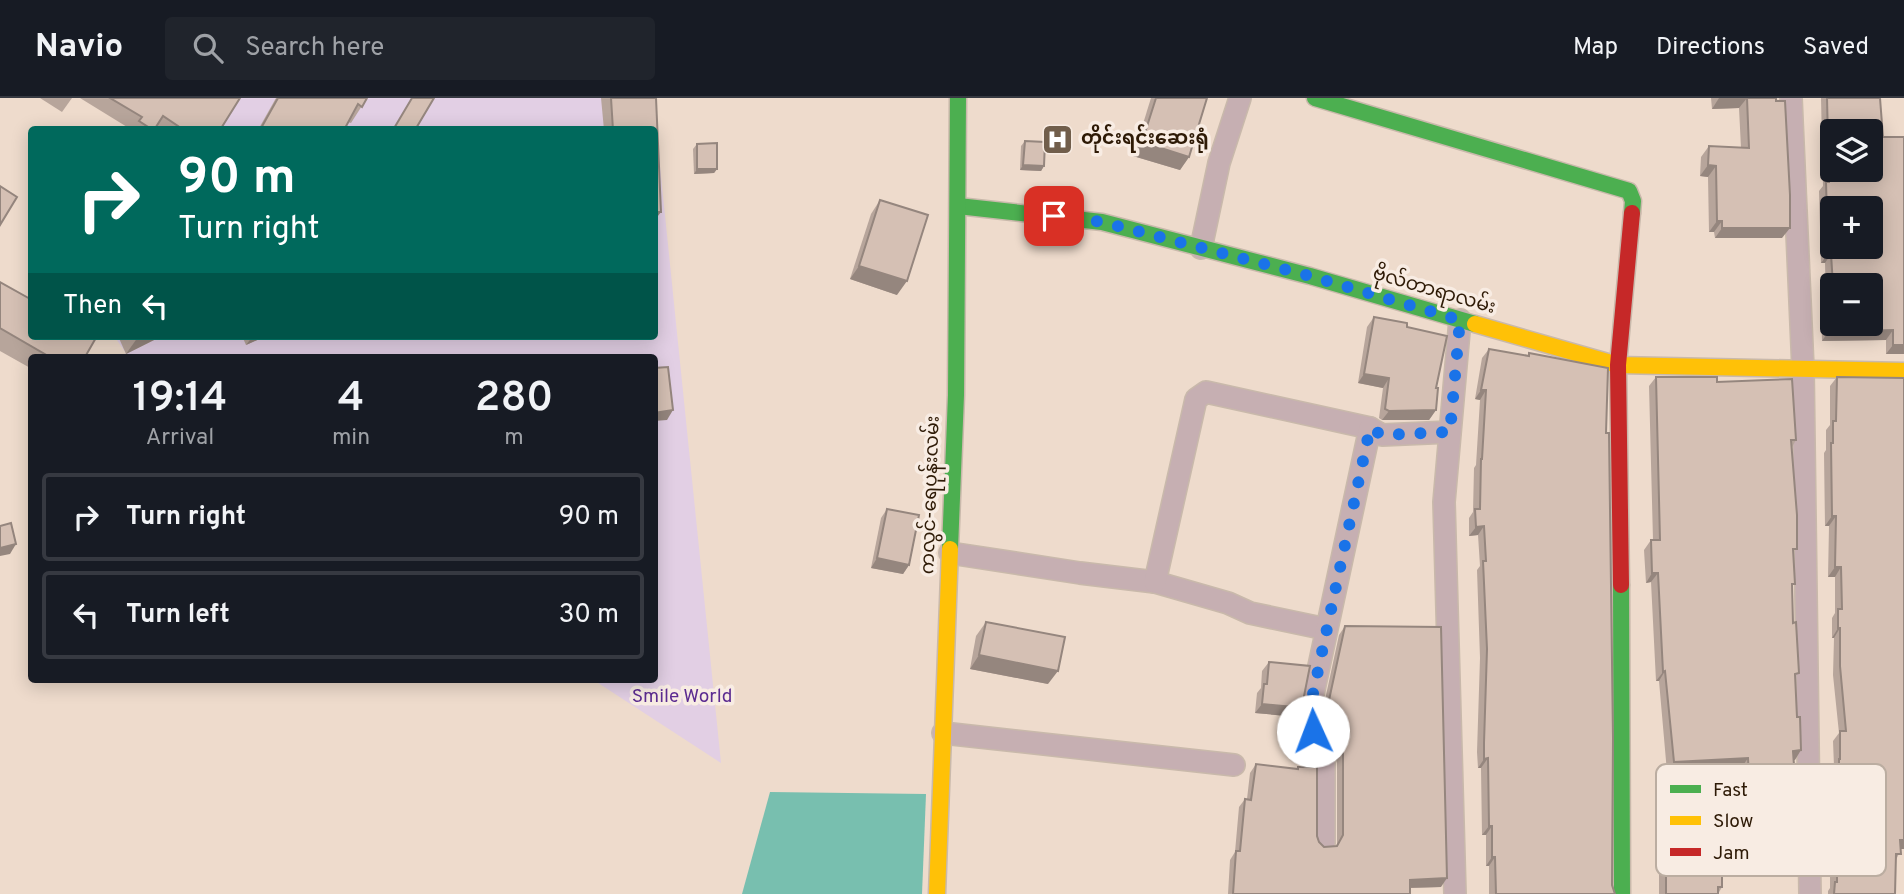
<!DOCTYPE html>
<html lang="en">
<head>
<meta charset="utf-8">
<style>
  :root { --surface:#171b24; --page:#20242c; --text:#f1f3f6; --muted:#9ea1a6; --line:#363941 }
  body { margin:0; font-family:Overpass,"Noto Sans Myanmar",sans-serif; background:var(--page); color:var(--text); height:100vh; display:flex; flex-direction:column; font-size:26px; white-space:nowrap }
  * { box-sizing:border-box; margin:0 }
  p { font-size:23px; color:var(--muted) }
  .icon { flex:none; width:38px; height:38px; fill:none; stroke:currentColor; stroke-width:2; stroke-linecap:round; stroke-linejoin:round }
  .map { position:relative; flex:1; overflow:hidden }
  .side { position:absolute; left:28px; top:256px; width:630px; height:329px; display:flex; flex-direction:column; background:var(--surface); border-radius:7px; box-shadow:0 4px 18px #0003 }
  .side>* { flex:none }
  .banner { position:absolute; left:28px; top:28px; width:630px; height:214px; border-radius:7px; box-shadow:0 4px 18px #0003; background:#00695c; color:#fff; overflow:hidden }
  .fabs { position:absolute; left:1820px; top:21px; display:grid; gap:14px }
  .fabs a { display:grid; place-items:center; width:63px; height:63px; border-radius:7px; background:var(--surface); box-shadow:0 4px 18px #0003; font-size:35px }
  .pin { position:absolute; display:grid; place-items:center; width:60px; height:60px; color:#fff; margin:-30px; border-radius:14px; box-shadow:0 4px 10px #0006 }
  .me { position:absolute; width:77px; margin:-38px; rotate:358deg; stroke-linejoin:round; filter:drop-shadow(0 0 5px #0008) }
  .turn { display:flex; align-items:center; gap:24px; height:147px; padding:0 35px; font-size:32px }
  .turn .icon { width:91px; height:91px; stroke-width:2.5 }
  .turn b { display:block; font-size:49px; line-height:60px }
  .then { display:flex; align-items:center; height:66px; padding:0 35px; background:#0003; gap:14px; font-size:26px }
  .eta { display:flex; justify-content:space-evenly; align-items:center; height:119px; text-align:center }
  .eta b { font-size:42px; font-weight:600; line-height:49px }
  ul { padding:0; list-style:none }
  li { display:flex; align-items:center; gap:21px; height:88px; margin:0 14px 10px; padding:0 21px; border:4px solid var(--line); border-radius:7px }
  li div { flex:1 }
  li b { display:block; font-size:26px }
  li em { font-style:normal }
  header { display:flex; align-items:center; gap:42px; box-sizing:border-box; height:98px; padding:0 35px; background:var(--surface); border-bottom:2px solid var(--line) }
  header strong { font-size:33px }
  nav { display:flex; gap:38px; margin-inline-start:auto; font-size:24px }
  .search { width:490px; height:63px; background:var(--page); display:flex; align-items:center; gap:18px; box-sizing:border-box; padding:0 24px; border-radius:7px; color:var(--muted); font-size:26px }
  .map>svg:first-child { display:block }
  .green { fill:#e2cfe4 }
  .water { fill:#78bfaf }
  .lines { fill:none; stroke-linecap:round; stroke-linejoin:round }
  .street-casing { stroke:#c9b9ab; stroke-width:24 }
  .fast-casing { stroke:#c9b9ab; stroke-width:19 }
  .slow-casing { stroke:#c9b9ab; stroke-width:19 }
  .jam-casing { stroke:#c9b9ab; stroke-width:19 }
  .street { stroke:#c6afb2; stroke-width:21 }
  .fast { stroke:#4caf50; stroke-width:16 }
  .slow { stroke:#ffc107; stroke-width:16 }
  .jam { stroke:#c62828; stroke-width:16 }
  .wall { fill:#b7a59b; fill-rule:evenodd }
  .shaded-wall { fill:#95867e }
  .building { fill:#d5c0b4; stroke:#95867e; stroke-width:2; fill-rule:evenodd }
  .route { stroke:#1a73e8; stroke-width:12; stroke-dasharray:0 21.6 }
  .labels { text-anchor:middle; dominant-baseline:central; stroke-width:7; stroke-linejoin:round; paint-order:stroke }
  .poi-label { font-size:19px; font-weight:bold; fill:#2e1a06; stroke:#f8ece3; text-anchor:start }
  .street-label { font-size:19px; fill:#2e1a06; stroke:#f8ece3 }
  .park-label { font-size:19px; fill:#5c2c91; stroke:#f8ece3 }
  .key { fill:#f8ece3; stroke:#bbada1; stroke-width:2 }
  .key-label { font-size:19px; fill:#2e1a06 }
</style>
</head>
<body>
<header>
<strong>Navio</strong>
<div class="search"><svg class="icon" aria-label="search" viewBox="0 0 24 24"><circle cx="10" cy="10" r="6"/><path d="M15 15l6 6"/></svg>Search here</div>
<nav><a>Map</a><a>Directions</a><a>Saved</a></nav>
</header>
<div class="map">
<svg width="1904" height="796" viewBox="0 0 1904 796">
  <rect width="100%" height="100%" fill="#eedbcc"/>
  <path class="green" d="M230 0H653L721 665 592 581H654V259H124L126 255 114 238H654V32L210 31Z"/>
  <path class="water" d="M770 694 926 696 922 796H742Z"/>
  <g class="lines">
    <defs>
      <g id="street">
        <path d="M1791 0 1803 271 1810 796"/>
        <path d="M1201 150 1219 65 1240 0"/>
        <path d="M950 455 1080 475 1155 484 1228 505 1250 515 1326 531"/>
        <path d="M1155 484 1196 301 1206 294 1370 330 1382 337 1450 334"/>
        <path d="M943 635 1234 667"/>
        <path d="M1324 746V665L1313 633 1310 610 1370 330"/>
        <path d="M1455 796 1444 404 1460 222"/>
      </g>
      <g id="fast">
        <path d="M1315 0 1629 93 1633 103 1632 115"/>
        <path d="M958 108 1102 124 1310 178 1475 226"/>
        <path d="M950 451 956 297 958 0"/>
        <path d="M1621 487 1622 796"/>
      </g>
      <g id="slow">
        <path d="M1475 226 1618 267 1904 273"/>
        <path d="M937 796 950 451"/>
      </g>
      <path id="jam" d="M1621 487 1618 267 1632 115"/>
    </defs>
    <use href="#street" class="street-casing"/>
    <use href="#fast" class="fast-casing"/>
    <use href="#slow" class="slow-casing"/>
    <use href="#jam" class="jam-casing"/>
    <use href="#street" class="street"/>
    <use href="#fast" class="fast"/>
    <use href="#slow" class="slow"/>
    <use href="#jam" class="jam"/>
  </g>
  <g class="wall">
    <path d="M40 0H72L62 14Z"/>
    <path d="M80 0H240L220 32H132Z"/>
    <path d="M276 0H367L351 25 348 24 344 32H258Z"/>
    <path d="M601 0H656L654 32H604Z"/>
    <path d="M1151 0H1207L1189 59 1180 72 1133 58Z"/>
    <path d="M1711 0H1776L1782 140H1715L1714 134H1709L1708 79 1700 78 1701 59 1709 48 1741 50 1739 10 1712 11Z"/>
    <path d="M1821 0H1880L1883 39 1904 256H1886V242L1822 243 1821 211 1826 204 1825 165H1821L1819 93 1823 88ZM1832 187 1871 226H1832Z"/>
    <path d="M1025 43 1044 68 1041 73 1020 72 1021 48Z"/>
    <path d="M697 46 717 71 714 75 694 76 693 51Z"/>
    <path d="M880 102 897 197 850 181 871 116Z"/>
    <path d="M0 184 85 259H32V271L0 253Z"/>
    <path d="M1374 219 1407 229 1436 290V312L1429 322H1382L1379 320 1383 290 1358 285 1367 229Z"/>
    <path d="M118 238H162L126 256Z"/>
    <path d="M242 238H266L246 247Z"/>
    <path d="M1489 251 1528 258 1529 255 1606 335 1612 787 1615 796H1489V768H1486V737H1482L1481 670H1478L1477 654 1480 560 1477 472 1480 468 1478 437 1469 438V420L1473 414 1474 370 1476 367 1480 302 1475 301 1482 260Z"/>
    <path d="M1656 279 1717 284 1796 342 1792 349 1793 456 1792 491 1795 581V662H1794L1798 726 1796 728 1790 776 1722 777V789L1718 796H1659V770L1661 767V746L1663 743 1662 712 1669 702 1716 749H1754L1753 724H1744L1742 669 1667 674 1659 583H1656L1651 484 1646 485 1644 452 1651 442H1653L1649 288Z"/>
    <path d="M1837 279 1901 751 1896 762 1895 796H1828V793L1830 790V690L1832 687V670L1834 668 1833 643 1839 635 1833 577 1834 540H1832V520L1835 515V479H1828L1829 428H1825L1824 355 1826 352V332L1830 327V288Z"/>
    <path d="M887 411 909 467 903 476 871 470 881 420Z"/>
    <path d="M986 524 1048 586 970 571 976 538Z"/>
    <path d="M1345 528 1441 789 1410 790V796H1228L1230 762 1235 754 1239 709 1245 701H1247L1250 675 1256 666 1296 671 1298 669 1319 744 1324 749 1336 748 1337 746V665L1326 631 1323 611 1339 537Z"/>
    <path d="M1269 564 1304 598 1298 619 1255 615 1257 595 1261 590 1262 573Z"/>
  </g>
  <g class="shaded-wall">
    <path d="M1719 0H1747L1739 10 1712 11Z"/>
    <path d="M1142 44 1189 59 1180 72 1133 58Z"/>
    <path d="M1023 67 1044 68 1041 73 1020 72Z"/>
    <path d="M1708 67 1716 68 1708 79 1700 78Z"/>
    <path d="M697 71H717L714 75 694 76Z"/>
    <path d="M654 114H661L654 123Z"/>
    <path d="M1717 123H1722L1714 134H1709Z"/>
    <path d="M1722 130H1790L1782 140H1715Z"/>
    <path d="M1828 156H1831L1825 165H1821Z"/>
    <path d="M859 168 907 183 897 197 850 181Z"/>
    <path d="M1893 232 1886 242 1822 243 1828 234Z"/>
    <path d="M140 238H162L126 256 138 239Z"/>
    <path d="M253 238H266L246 247Z"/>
    <path d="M1893 247H1904V256H1886Z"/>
    <path d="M1364 276 1389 280 1383 290 1358 285Z"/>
    <path d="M1481 292H1486L1480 302 1475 301Z"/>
    <path d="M673 312 667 322 654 323V315Z"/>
    <path d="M1436 312 1429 322H1382L1389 313Z"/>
    <path d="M1832 418H1836L1829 428H1825Z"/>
    <path d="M1484 428 1478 437 1469 438 1476 429Z"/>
    <path d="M16 446 10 456 0 458V450Z"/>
    <path d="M877 460 909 467 903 476 871 470Z"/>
    <path d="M1835 469H1841L1835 479H1828Z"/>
    <path d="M1652 475H1658L1651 484 1646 485Z"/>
    <path d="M1838 530H1840L1834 540H1832Z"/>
    <path d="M979 557 1058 573 1048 586 970 571Z"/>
    <path d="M1665 573 1659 583H1656L1663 574Z"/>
    <path d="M1262 606 1304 610 1298 619 1255 615Z"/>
    <path d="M1801 652 1795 662H1787L1793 653Z"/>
    <path d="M1488 660 1481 670H1478L1484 661Z"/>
    <path d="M1748 660 1742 669 1667 674 1674 664Z"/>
    <path d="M1760 714 1753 724H1744L1751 715Z"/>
    <path d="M1489 728H1492L1486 737H1482Z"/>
    <path d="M1900 742H1904V751H1894Z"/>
    <path d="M1492 759H1495L1489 768H1486Z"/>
    <path d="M1797 766 1790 776 1716 777 1722 768Z"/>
    <path d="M1447 780 1441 789 1404 790 1410 782Z"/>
  </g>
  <g class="building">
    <path d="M110 0H240L220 32H184L163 18 154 32H153L139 23 142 19Z"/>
    <path d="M278 0H367L362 9 358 6 344 32H260Z"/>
    <path d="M412 0H434L415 32H393Z"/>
    <path d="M611 0H656L661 114H654V32H613Z"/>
    <path d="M1156 0H1207L1189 59 1142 44Z"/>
    <path d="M1747 0H1776V3H1785L1790 97V130H1722V123H1717L1716 68 1708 67 1709 48 1749 50Z"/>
    <path d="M1827 0H1880L1883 39H1904V247H1893V232L1828 234V202H1832V226H1871V187H1833L1831 156H1828L1826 84H1829ZM1832 33H1871V72H1832ZM1832 110H1871V149H1832Z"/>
    <path d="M1025 43 1045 44 1044 68 1023 67Z"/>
    <path d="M717 45V71H697V46Z"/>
    <path d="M0 88 17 99 0 127Z"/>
    <path d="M880 102 928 117 907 183 859 168Z"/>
    <path d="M0 184 32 202V238H97L85 259H50L0 230Z"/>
    <path d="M1374 219 1407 225V229L1447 238 1436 290H1438L1436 312 1389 313 1385 311 1389 280 1364 276Z"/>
    <path d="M1489 251 1529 258V255L1608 270 1606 335H1609L1613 640 1612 787 1615 796H1496L1495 759H1492V728H1489L1488 660 1484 661V645L1487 551 1483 463H1486L1484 428 1476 429 1475 411H1480L1481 361H1482L1486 292H1481Z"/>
    <path d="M668 269 673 312 654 315V270Z"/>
    <path d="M1656 279H1717V284L1792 281 1796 342H1791L1797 417V451H1793L1795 486H1792L1793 525 1796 524 1799 575 1795 576 1797 619H1800L1801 652 1793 653 1798 726H1796L1797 766 1722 768V789H1718V796H1666V761H1668V737H1670L1669 702 1716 701V749H1761L1760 714 1751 715 1748 660 1674 664 1665 573 1663 574 1658 475H1652L1651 442H1660Z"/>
    <path d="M1837 279 1904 280V742H1900L1901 756H1896L1895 796H1834L1835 784H1837V680H1839V661H1840V633H1846L1840 568V530H1838V511H1842L1841 469H1835L1836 418H1832L1831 345H1833V323H1836Z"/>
    <path d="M887 411 919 417 909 467 877 460Z"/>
    <path d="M11 425 16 446 0 450V428Z"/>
    <path d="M986 524 1065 539 1058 573 979 557Z"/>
    <path d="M1345 528 1441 529 1447 780 1410 782V796H1233L1236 753H1240L1245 701 1251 702 1256 666 1298 671V669H1317V738L1319 744 1324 749 1337 748 1343 737V656L1332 622 1329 602Z"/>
    <path d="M1269 564 1310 568 1304 598V610L1262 606 1264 586H1267Z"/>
  </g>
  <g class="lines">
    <path class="route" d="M1054 118 1102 124 1310 178 1460 222 1450 334 1382 337 1370 330 1310 610 1313 633"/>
  </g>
  <defs>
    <symbol id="hospital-square" viewBox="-11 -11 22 22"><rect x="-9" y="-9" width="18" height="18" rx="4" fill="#715e4b" stroke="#f8ece3"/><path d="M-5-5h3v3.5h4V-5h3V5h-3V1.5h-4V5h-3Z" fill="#fff"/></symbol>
  </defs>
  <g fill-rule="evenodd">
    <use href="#hospital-square" x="1040" y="24" width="35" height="35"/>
  </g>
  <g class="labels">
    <g class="poi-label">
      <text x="1081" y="41">တိုင်းရင်းဆေးရုံ</text>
    </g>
    <g class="street-label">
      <text transform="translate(1434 193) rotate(16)">ဗိုလ်တာရာလမ်း</text>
      <text transform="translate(931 397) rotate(-88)">ကလွင်-ရေပုန်းလမ်း</text>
    </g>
    <g class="park-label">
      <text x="682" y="599">Smile World</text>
    </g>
  </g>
  <rect x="1656" y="666" width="230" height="112" rx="10" class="key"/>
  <rect x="1670" y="687" width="31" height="8" fill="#4caf50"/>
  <rect x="1670" y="718" width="31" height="9" fill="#ffc107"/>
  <rect x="1670" y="750" width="31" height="8" fill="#c62828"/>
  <g class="key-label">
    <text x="1713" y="698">Fast</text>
    <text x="1713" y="729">Slow</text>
    <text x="1713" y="761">Jam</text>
  </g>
</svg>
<div class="fabs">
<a><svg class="icon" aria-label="layers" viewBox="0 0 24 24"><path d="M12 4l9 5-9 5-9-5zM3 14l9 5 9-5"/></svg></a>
<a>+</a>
<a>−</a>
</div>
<div class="pin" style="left:1054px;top:118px;background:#d93025"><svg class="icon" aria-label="arrive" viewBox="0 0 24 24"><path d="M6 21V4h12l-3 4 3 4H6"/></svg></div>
<svg class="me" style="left:1313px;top:633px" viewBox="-20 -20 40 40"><circle r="19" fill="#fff"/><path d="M0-13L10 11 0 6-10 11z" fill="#1a73e8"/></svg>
<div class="banner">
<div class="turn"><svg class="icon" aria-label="right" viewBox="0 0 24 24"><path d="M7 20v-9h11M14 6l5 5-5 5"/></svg><div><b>90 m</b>Turn right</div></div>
<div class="then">Then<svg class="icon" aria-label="left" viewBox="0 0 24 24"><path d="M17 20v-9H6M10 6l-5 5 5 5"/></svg></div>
</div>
<section class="side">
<div class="eta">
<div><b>19:14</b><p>Arrival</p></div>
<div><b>4</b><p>min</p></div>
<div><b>280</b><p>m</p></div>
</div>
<ul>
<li><svg class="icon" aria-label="right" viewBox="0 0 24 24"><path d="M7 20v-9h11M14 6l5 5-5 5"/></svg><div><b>Turn right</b></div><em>90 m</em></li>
<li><svg class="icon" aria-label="left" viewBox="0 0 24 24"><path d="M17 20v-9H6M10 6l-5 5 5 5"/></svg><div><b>Turn left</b></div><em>30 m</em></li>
</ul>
</section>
</div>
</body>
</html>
